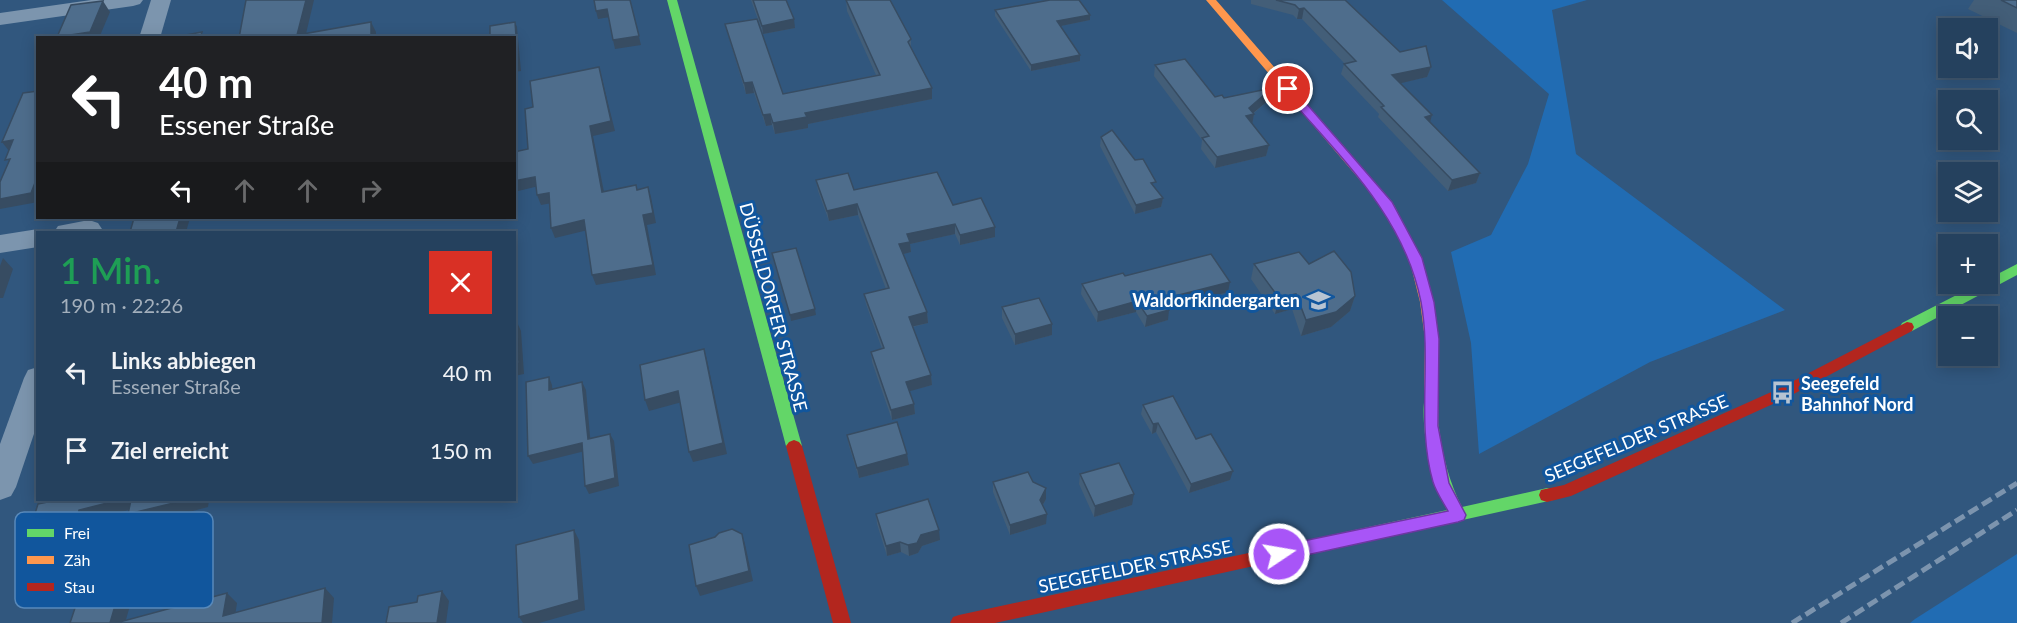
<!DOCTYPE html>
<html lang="de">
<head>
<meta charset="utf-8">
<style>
  :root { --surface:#25415e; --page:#314c67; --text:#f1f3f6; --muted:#a3afbc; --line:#425a73 }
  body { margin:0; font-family:Lato,sans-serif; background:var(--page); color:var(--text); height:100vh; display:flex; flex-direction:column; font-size:22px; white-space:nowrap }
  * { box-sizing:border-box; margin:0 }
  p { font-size:20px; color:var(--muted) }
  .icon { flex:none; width:33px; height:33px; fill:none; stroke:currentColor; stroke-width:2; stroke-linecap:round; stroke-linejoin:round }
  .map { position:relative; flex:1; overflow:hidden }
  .panel { position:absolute; left:36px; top:231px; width:480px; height:270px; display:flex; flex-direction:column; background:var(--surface); border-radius:0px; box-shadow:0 3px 15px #0003,0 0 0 2px var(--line) }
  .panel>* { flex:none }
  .banner { position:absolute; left:36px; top:36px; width:480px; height:183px; border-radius:0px; box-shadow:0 3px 15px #0003,0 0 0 2px var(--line); background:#202124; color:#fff; overflow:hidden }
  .tools { position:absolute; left:1938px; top:18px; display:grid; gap:12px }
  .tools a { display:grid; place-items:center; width:60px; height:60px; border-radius:0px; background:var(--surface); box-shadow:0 3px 15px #0003,0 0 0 2px var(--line); font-size:30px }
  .pin { position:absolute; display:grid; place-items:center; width:51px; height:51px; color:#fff; margin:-26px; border:3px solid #fff; border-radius:50%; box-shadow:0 2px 6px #0007 }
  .me { position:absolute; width:66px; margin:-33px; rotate:78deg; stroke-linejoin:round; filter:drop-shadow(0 0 4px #0008) }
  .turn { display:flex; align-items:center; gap:21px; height:126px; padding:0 24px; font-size:27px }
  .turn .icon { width:78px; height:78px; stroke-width:2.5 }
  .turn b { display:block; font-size:42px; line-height:51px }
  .lanes { display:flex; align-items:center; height:57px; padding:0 24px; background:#0003; justify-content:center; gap:30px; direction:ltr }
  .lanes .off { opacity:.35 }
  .round { display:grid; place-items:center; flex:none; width:63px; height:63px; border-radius:0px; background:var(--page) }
  .head { display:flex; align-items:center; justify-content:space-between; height:102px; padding:0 24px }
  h1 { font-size:36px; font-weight:600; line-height:45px; color:#1e9e55 }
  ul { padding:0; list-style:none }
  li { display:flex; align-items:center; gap:18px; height:78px; padding:0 24px }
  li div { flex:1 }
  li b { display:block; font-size:22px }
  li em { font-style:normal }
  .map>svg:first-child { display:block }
  .green { fill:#216cb3 }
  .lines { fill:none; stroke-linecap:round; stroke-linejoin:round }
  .street { fill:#7c95ae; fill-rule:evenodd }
  .fast { fill:#63d668; fill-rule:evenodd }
  .slow { fill:#ff974d; fill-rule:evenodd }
  .jam { fill:#b3261e; fill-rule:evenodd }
  .rail { stroke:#7c94ae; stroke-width:5; stroke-dasharray:11 5; stroke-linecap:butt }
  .wall { fill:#435e78 }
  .shaded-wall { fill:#374c62 }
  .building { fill:#4e6d8c; stroke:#374c62; stroke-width:1.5 }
  .route { fill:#a855f7; stroke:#6d37a1; stroke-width:1.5 }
  .labels { text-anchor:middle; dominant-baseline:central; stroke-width:6; stroke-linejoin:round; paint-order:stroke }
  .poi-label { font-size:18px; font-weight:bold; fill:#fff; stroke:#11569d; text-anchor:end }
  .street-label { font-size:18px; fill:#fff; stroke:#11569d }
  .key { fill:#11569d; stroke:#5889ba; stroke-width:1.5 }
  .key-label { font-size:16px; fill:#fff }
</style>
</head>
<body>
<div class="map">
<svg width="2017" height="623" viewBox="0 0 2017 623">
  <rect width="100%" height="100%" fill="#31577e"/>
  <g class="green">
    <path d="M1442 0H1587L1552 10 1576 154 1785 310 1650 362 1479 454 1471 343 1451 252 1491 235 1528 164 1549 94Z"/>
    <path d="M2017 554V623H1910L1915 619Z"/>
  </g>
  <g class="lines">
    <g class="street">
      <path d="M91 0H143L140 4 133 6 0 25V13Z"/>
      <path d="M151 0H171L160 38H139Z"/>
      <path d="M89 220 98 223 102 229 99 232H54L58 226Z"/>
      <path d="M38 229 47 232H38V247L0 253V235Z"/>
      <path d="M38 367V422L16 487 11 496 0 500V444L24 378 28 370Z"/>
    </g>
    <g class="fast">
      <path d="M667 0H677L802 446 799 450 794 452 789 450 786 446Z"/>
      <path d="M2017 264V275L1912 331 1907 332 1900 327 1902 323 1978 284H1988V279Z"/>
      <path d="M1431 393 1436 395C1441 405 1437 418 1439 428 1443 456 1449 482 1462 507L1547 488 1553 490 1555 495 1553 500 1295 557 1289 555 1287 550 1289 545 1295 543 1447 510C1443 502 1437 493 1434 484 1429 468 1419 409 1426 395Z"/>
    </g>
    <path class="slow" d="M1206 0H1216L1394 205 1421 258 1434 302 1439 339 1438 399 1436 403H1426L1424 399 1425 339 1420 302 1409 258 1383 207Z"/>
    <g class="jam">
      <path d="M1907 322 1912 323 1914 327 1912 331 1788 397 1571 496 1547 502 1541 500 1539 495 1541 490 1564 485 1778 389Z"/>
      <path d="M794 440 799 442 802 446 851 623H833L786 446 789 442Z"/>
      <path d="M1295 543 1301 545 1303 550 1301 555 1295 557 995 623H950L953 617 959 615Z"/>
    </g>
    <g class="rail">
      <path d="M1792 623 2017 483"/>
      <path d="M1841 623 2017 510"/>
    </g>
  </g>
  <g class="wall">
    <path d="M751 0H786L795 28 763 34Z"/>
    <path d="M846 0 911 39V49L932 88V99L808 124V128L775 134 772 125 766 126 754 93 746 94 728 35 725 24 783 94 876 75 847 11Z"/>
    <path d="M1251 0H1345L1400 52 1431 67 1427 77 1400 83 1430 123 1480 173 1476 183 1448 191 1378 117 1379 114 1341 74 1344 64H1345L1302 19H1297L1293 15 1251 4Z"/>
    <path d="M1974 0H2017V33L1968 9Z"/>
    <path d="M995 10 1090 15V20L1060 26 1080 55V61L1031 71 995 16Z"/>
    <path d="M1155 65 1215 97 1224 98 1270 99 1254 113 1252 124 1269 145 1266 156 1215 168 1201 149 1202 140 1154 76Z"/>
    <path d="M1101 137 1163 198 1161 207 1135 214 1100 146Z"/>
    <path d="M816 180 854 190 953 205 995 237 960 245 955 234 910 244 911 252 903 254 927 312 928 323 913 327 931 375 932 385 909 391 914 404 915 414 892 420 872 362 871 352 882 349 866 304 864 294 886 289 858 215 829 221 818 191Z"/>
    <path d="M1254 264H1309L1355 296 1350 311 1331 327 1301 336 1292 309 1275 314 1251 279Z"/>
    <path d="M1125 276 1228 292 1168 308V320L1145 327 1136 312 1097 322 1081 294 1082 284Z"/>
    <path d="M1002 307 1052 324V335L1015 345 1002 318Z"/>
    <path d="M1143 405 1196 439 1230 480 1189 493 1156 432 1152 434 1141 414Z"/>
    <path d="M847 435 909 465 859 478 849 446Z"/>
    <path d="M1080 474 1132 505 1094 517 1079 484Z"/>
    <path d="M993 482H1033L1046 499 1043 505 1046 524 1010 535 993 492Z"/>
    <path d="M876 514 940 540 922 546 918 553 909 556 901 552 887 556 877 524Z"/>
  </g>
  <g class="shaded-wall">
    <path d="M306 0H314L305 38 297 35Z"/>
    <path d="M630 0 641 45 615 49 613 40Z"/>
    <path d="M103 1 110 12 99 38H57Z"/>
    <path d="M1304 8 1302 19H1297L1299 9Z"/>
    <path d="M607 9 610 17 598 19 596 11Z"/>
    <path d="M1090 15V20L1056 27 1057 21Z"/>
    <path d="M794 19 795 28 763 34 762 26Z"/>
    <path d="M371 22 376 32V38H371Z"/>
    <path d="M515 22 517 27 521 71 514 72Z"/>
    <path d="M1080 55V61L1031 71V65Z"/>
    <path d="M599 67 615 131 593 136 606 202 602 192 590 126Z"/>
    <path d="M1431 67 1427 77 1389 86 1392 75Z"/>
    <path d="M752 82 754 93 746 94 744 83Z"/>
    <path d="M932 88V99L808 124V128L775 134 773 123 805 113Z"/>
    <path d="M1272 88 1270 99 1252 114H1254L1252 125 1246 116 1249 108Z"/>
    <path d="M770 114 772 125 766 126 763 115Z"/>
    <path d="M1432 115 1429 126 1425 117Z"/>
    <path d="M13 140 9 151 2 142Z"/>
    <path d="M1269 145 1266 156 1215 168 1217 157Z"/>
    <path d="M1480 173 1476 183 1448 191 1452 180Z"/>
    <path d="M38 175V202L0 209V199Z"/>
    <path d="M535 177 539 186 514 192V181Z"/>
    <path d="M648 187 651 197 656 223 647 225 656 275 596 285 592 275 643 215Z"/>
    <path d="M549 193 552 203 541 205 537 195Z"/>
    <path d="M1163 198 1161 207 1135 214 1136 205Z"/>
    <path d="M857 204 858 215 829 221 827 211Z"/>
    <path d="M180 218H190L186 232H176Z"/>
    <path d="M584 220 588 230 555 238 551 228Z"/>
    <path d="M955 224V234L910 244 911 252 900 255 899 244 907 234Z"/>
    <path d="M995 227V237L960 245V235Z"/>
    <path d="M3 258 13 269 3 298H0V266Z"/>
    <path d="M1230 282 1228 292 1161 310 1163 299Z"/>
    <path d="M1296 294 1292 309 1275 314 1279 298Z"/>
    <path d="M1355 296 1350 311 1331 327 1301 336 1306 320Z"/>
    <path d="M1137 301 1136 312 1097 322 1098 312Z"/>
    <path d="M815 309 816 315 791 321 790 315Z"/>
    <path d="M1169 310 1168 320 1145 327 1147 316Z"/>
    <path d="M927 312 928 323 910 327 909 317Z"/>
    <path d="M516 320 521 331 524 374 514 376Z"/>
    <path d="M1052 324V335L1015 345V334Z"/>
    <path d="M704 349 707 360 727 454 693 462 689 452Z"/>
    <path d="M931 375 932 385 907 392 906 382Z"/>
    <path d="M549 377 552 385 553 398 549 390Z"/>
    <path d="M582 382 586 390 591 447 588 439Z"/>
    <path d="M678 391 682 402 649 411 645 400Z"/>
    <path d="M914 404 915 414 892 420 891 410Z"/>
    <path d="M1158 423 1156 432 1152 434 1153 424Z"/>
    <path d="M610 434 614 441 619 486 589 494 585 486Z"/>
    <path d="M582 443 585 451 533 464 528 456Z"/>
    <path d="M907 454 909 465 859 478 857 468Z"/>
    <path d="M1233 471 1230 480 1189 493 1191 484Z"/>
    <path d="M1046 488V499L1040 510V500Z"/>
    <path d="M1134 494 1132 505 1094 517 1095 506Z"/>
    <path d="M119 500H141L140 507 91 520 83 550 35 562 23 552 79 510Z"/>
    <path d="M186 500H209L208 507 139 525 128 514Z"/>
    <path d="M1047 514 1046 524 1010 535V525Z"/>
    <path d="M574 530 579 540 585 610 539 623H523L519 617Z"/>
    <path d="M939 530 940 540 922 546 918 553 909 556 908 545 921 535Z"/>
    <path d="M742 534 745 544 753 581 700 596 696 586Z"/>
    <path d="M900 542 901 552 887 556 886 546Z"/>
    <path d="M130 554 142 564 125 623H110Z"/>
    <path d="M325 588 334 598 332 623H322Z"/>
    <path d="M442 591 449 601 446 623H437Z"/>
    <path d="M227 593 237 603 234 623 223 616Z"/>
  </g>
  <g class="building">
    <path d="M246 0H306L297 35 371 22V38H239Z"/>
    <path d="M594 0H630L639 36 613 40 607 9 596 11Z"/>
    <path d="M753 0H786L794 19 762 26Z"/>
    <path d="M846 0H890L911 39 908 42 932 88 805 113 807 117 773 123 770 114 763 115 752 82 744 83 725 24 757 19 783 94 880 75Z"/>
    <path d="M1050 0H1079L1090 15 1057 21 1080 55 1031 65 995 10Z"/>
    <path d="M1276 0H1345L1400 52 1426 46 1431 67 1392 75 1432 115 1425 117 1480 173 1452 180 1381 107 1384 106 1344 64 1356 61 1304 8 1299 9 1295 5Z"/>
    <path d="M2001 0H2017V8Z"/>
    <path d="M103 1 90 32 57 37 71 5Z"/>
    <path d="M515 22 518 65 514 66V38H490V26Z"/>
    <path d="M202 32 200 38H170Z"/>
    <path d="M1185 59 1215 97 1222 95 1224 98 1272 88 1249 108 1254 114 1246 116 1269 145 1217 157 1202 138 1209 136 1155 65Z"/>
    <path d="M599 67 611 121 590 126 602 192 636 185 637 190 648 187 653 213 643 215 653 265 592 275 584 220 551 228 549 193 537 195 535 177 514 181V152L528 149 525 109 533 107 530 81Z"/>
    <path d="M38 91V175L31 193 0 199V182L10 159 5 160 13 140 2 142 23 93Z"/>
    <path d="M1112 130 1135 160 1143 159 1156 182 1151 183 1163 198 1136 205 1101 137Z"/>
    <path d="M937 172 953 205 981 198 995 227 960 235 955 224 907 234 910 242 899 244 927 312 909 317 931 375 906 382 914 404 891 410 871 352 884 348 864 294 889 288 857 204 827 211 816 180 848 173 854 190Z"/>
    <path d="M134 218H180L176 232H130Z"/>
    <path d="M796 248 815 309 790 315 772 253Z"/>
    <path d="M1334 251 1351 272 1355 296 1336 312 1306 320 1296 294 1279 298 1254 264 1299 252 1309 264Z"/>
    <path d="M1211 254 1230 282 1163 299 1169 310 1147 316 1137 301 1098 312 1082 284 1123 273 1125 276Z"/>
    <path d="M1039 298 1052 324 1015 334 1002 307Z"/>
    <path d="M514 320H516L519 363 514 364Z"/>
    <path d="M704 349 723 443 689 452 678 391 645 400 640 365Z"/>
    <path d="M549 377V390L582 382 588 439 610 434 615 478 585 486 582 443 528 456 526 382Z"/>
    <path d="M1173 396 1196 439 1211 434 1233 471 1191 484 1158 423 1153 424 1143 405Z"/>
    <path d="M897 422 907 454 857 468 847 435Z"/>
    <path d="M1119 463 1134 494 1095 506 1080 474Z"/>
    <path d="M1028 472 1033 482 1046 488 1040 500 1047 514 1010 525 993 482Z"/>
    <path d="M928 499 939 530 921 535 917 543 908 545 900 542 886 546 876 514Z"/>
    <path d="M57 500H119L79 510 72 540 23 552 38 504Z"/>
    <path d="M131 500H186L128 514Z"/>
    <path d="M732 529 742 534 749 571 696 586 689 545 715 537 719 533Z"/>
    <path d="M574 530 579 600 519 617 516 545Z"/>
    <path d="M130 554 110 623H70L90 563Z"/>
    <path d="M325 588 322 623H116L227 593 223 616Z"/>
    <path d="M442 591 437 623H386L389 607 417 602 418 596Z"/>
  </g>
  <path class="route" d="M1288 86 1292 87 1392 202 1422 258 1434 302 1439 339 1438 426 1449 483 1466 515 1464 520 1458 522 1279 561 1273 559 1271 554 1273 549 1279 546 1448 511C1443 502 1436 492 1433 482 1416 423 1432 362 1421 302 1404 215 1339 156 1284 92L1282 89Z"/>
  <defs>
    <symbol id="school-bare" viewBox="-9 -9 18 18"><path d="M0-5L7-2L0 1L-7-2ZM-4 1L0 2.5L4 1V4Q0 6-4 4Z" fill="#b7c4d2" stroke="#11569d" stroke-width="2.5" paint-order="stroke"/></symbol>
    <symbol id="bus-bare" viewBox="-9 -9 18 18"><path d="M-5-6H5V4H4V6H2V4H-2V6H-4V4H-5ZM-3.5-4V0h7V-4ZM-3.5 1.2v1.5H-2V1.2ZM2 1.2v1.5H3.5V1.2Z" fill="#b7c4d2" stroke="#11569d" stroke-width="2.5" paint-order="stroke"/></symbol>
  </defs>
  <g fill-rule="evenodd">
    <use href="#school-bare" x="1302" y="284" width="33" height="33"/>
    <use href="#bus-bare" x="1766" y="376" width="33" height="33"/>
  </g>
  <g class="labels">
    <g class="poi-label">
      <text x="1300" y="300">Waldorfkindergarten</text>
      <text x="1801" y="383" text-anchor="start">Seegefeld<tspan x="1801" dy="21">Bahnhof Nord</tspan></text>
    </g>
    <g class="street-label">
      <text transform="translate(774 307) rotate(75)">DÜSSELDORFER STRASSE</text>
      <text transform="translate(1636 438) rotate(-23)">SEEGEFELDER STRASSE</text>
      <text transform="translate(1135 566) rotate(-12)">SEEGEFELDER STRASSE</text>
    </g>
  </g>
  <rect x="15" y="512" width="198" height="96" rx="9" class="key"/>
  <rect x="27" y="529" width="27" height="8" fill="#63d668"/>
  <rect x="27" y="556" width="27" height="8" fill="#ff974d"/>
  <rect x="27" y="583" width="27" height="8" fill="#b3261e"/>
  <g class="key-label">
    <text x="64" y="539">Frei</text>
    <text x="64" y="566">Zäh</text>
    <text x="64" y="593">Stau</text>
  </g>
</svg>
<div class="tools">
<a><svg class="icon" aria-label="sound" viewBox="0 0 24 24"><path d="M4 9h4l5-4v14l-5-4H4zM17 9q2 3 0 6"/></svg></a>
<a><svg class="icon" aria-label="search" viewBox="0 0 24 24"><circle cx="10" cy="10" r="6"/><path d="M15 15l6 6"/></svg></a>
<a><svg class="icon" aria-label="layers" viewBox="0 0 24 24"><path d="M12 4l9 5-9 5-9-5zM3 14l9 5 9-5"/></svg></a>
<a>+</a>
<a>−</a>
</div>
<div class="pin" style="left:1288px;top:89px;background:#d93025"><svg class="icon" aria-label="arrive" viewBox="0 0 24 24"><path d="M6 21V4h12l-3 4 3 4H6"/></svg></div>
<svg class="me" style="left:1279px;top:554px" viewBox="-20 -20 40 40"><circle r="17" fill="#a855f7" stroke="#fff" stroke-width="3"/><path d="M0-11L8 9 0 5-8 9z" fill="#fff"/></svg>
<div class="banner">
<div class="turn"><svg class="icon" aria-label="left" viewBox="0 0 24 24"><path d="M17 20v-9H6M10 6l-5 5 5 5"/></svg><div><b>40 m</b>Essener Straße</div></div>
<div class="lanes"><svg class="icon" aria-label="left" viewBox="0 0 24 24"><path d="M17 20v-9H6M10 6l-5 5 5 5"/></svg><svg class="icon off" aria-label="ahead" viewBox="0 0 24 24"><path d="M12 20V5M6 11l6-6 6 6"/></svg><svg class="icon off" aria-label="ahead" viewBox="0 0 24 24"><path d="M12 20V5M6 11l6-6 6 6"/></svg><svg class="icon off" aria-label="right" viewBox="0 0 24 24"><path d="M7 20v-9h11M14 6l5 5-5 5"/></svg></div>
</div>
<section class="panel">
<div class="head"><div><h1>1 Min.</h1><p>190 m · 22:26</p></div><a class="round" style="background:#d93025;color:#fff"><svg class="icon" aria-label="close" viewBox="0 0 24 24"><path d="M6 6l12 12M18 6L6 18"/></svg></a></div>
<ul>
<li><svg class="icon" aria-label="left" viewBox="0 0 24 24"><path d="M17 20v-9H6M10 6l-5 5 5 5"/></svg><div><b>Links abbiegen</b><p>Essener Straße</p></div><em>40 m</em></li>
<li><svg class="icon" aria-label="arrive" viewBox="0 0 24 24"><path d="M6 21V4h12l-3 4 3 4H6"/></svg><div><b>Ziel erreicht</b></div><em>150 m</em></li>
</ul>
</section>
</div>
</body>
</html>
